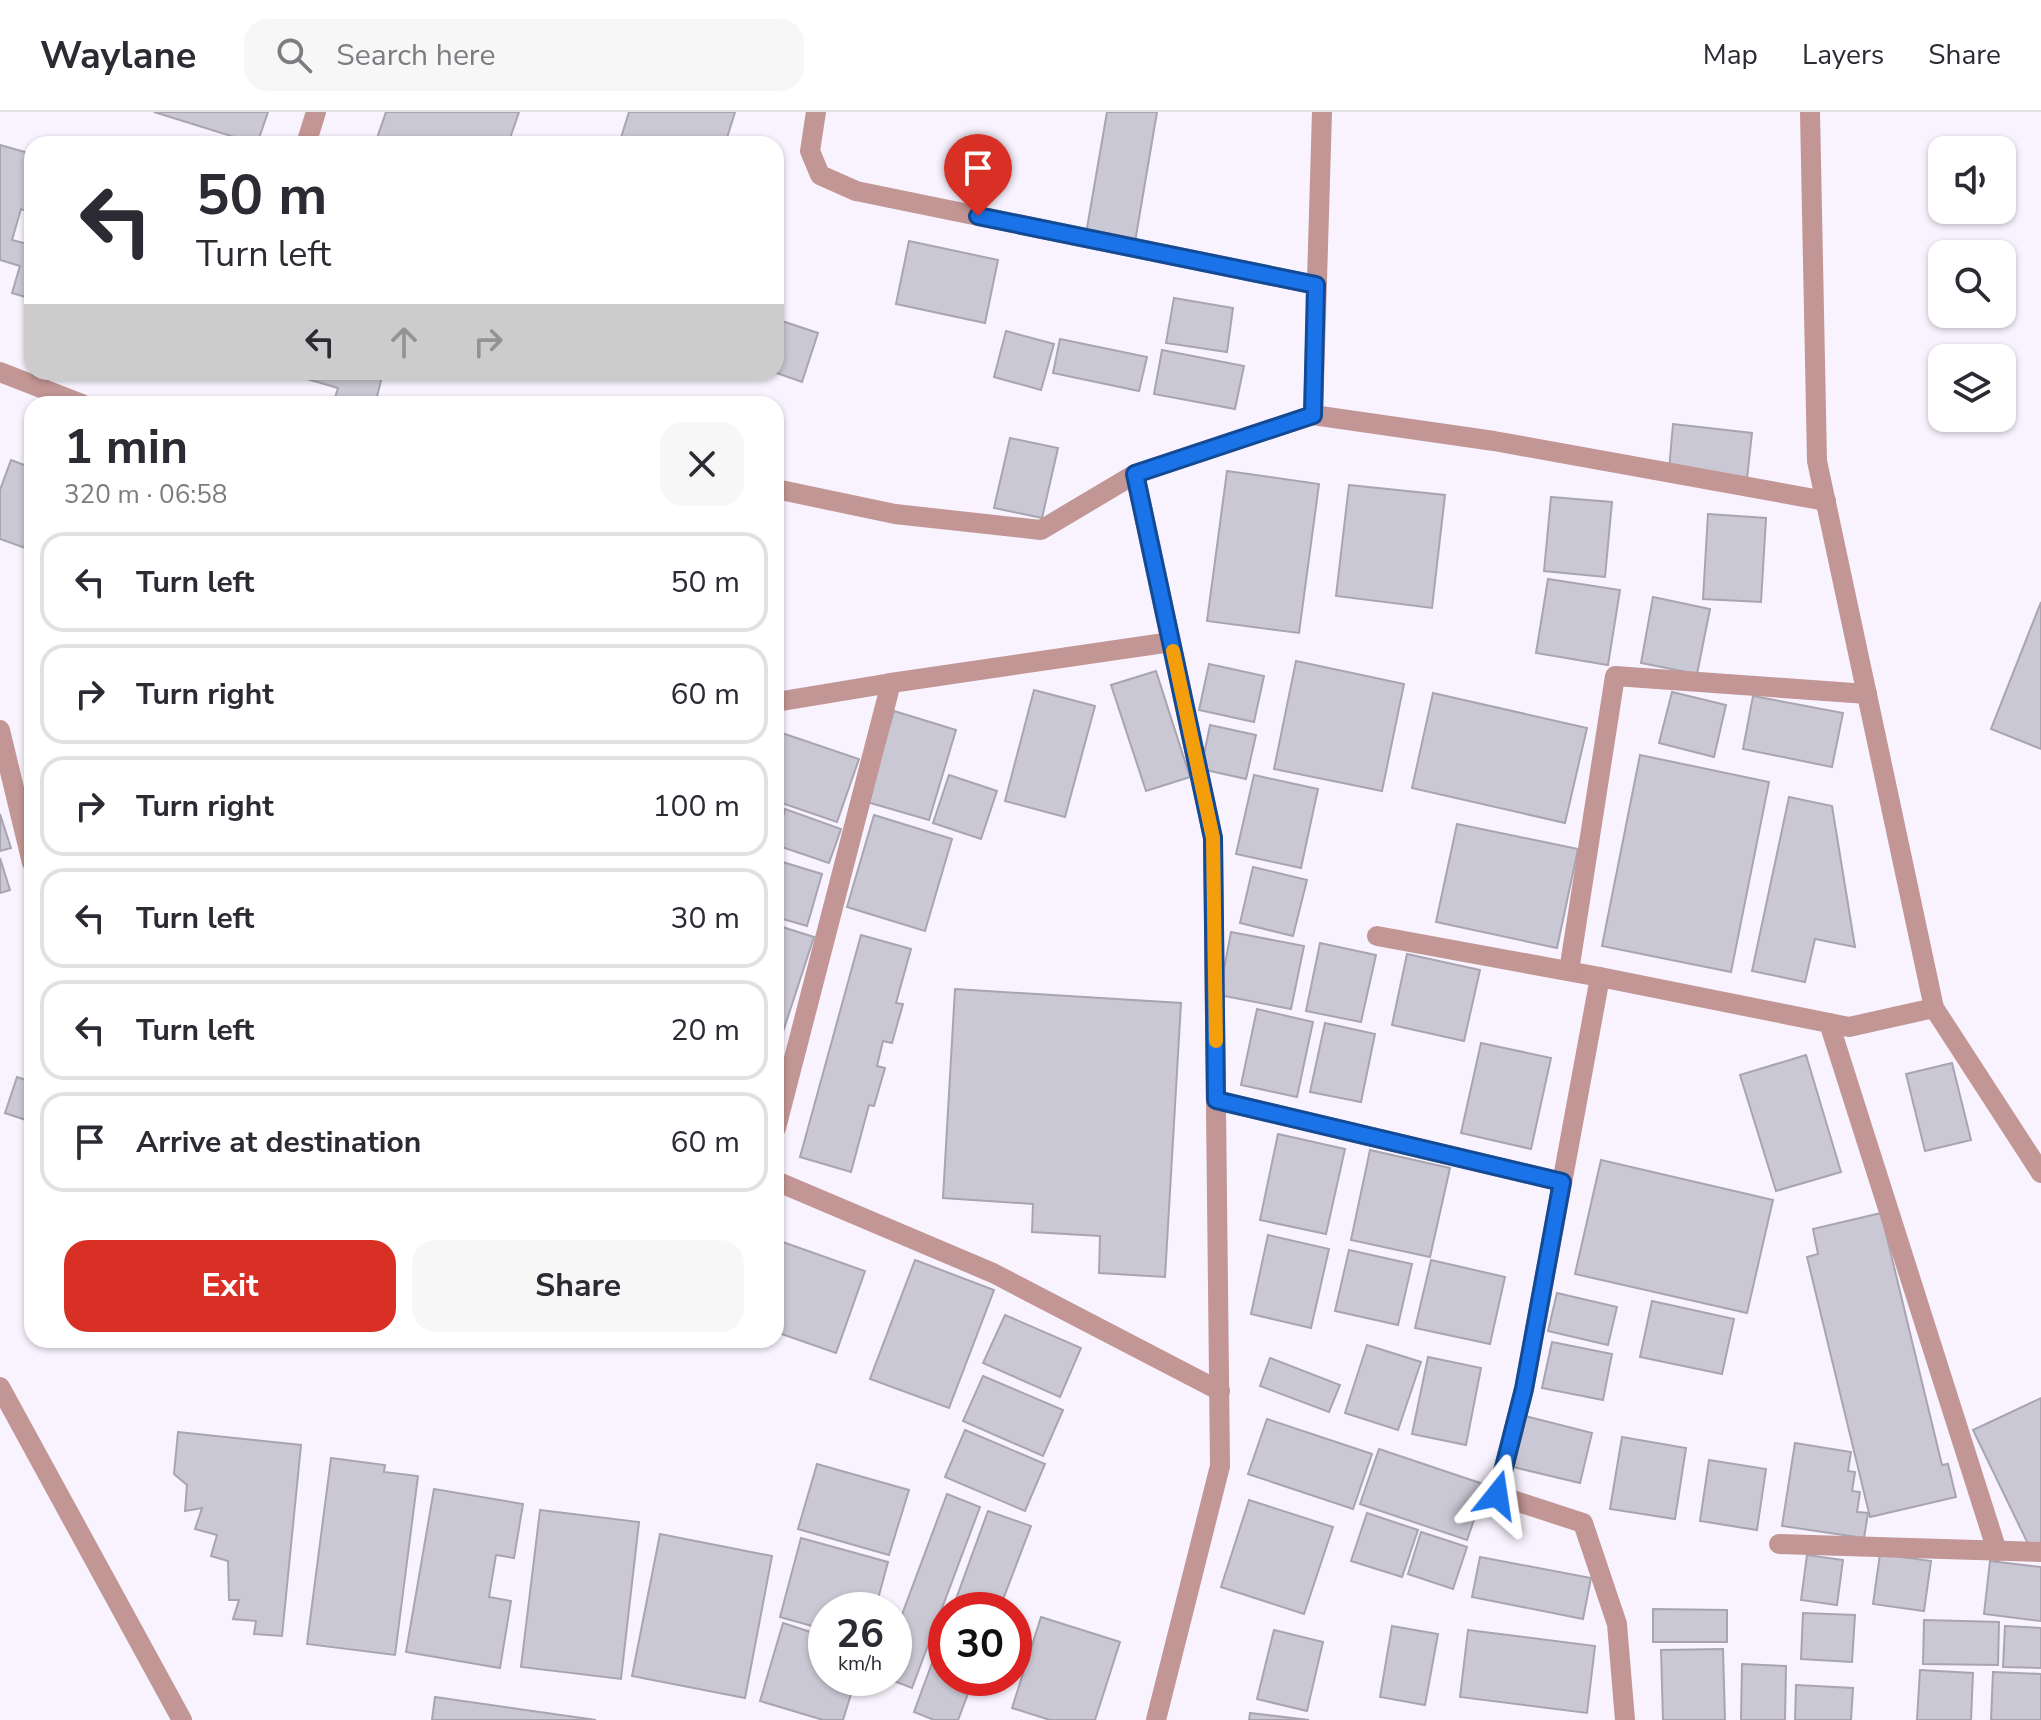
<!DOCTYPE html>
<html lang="en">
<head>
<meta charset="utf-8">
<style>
  :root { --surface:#fff; --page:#f7f7f7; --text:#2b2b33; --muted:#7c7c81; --line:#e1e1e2; --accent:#d93025 }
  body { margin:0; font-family:"Nunito Sans",sans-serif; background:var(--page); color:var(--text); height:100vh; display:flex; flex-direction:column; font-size:30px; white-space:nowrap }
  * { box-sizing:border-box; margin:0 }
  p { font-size:26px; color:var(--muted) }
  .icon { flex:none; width:44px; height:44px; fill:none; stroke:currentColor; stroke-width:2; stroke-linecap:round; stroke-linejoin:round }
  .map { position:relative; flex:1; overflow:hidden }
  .sheet { position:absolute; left:24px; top:284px; width:760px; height:952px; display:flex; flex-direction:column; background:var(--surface); border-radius:24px; box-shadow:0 2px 6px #0004 }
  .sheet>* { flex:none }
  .hud { position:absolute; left:24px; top:24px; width:760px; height:244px; border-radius:24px; box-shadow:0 2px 6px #0004; background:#fff; color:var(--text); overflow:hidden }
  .fabs { position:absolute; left:1928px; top:24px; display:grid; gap:16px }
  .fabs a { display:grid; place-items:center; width:88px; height:88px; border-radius:16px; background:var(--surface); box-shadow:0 2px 6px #0004; font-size:40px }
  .speed { position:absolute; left:808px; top:1480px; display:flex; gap:16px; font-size:40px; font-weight:700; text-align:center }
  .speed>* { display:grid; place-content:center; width:104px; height:104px; border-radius:50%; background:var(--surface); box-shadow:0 2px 6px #0004; line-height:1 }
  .speed small { font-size:20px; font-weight:400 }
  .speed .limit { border:12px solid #d22; background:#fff; color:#111 }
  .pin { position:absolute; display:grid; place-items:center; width:68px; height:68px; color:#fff; margin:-82px -34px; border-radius:50% 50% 50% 0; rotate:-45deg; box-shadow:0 0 8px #0007 }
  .pin .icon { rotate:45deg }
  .me { position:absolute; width:88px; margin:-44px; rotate:15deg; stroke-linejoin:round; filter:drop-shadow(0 0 6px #0008) }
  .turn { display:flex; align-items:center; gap:28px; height:168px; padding:0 40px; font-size:36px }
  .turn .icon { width:104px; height:104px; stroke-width:2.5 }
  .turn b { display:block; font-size:56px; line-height:68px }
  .lanes { display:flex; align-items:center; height:76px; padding:0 40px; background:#0003; justify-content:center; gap:40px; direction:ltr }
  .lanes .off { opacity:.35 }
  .round { display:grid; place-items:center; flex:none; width:84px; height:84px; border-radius:24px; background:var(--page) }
  .overview { display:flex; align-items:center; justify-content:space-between; height:136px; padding:0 40px }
  h1 { font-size:48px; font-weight:700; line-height:60px }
  .cta { display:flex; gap:16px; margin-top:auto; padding:16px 40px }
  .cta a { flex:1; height:92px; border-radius:24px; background:var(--accent); color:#fff; font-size:32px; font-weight:700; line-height:92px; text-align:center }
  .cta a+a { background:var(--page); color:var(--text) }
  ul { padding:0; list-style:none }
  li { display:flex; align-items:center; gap:24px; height:100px; margin:0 16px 12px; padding:0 24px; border:4px solid var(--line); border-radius:24px }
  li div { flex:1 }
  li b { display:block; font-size:30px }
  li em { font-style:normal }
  header { display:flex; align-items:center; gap:48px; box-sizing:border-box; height:112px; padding:0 40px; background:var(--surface); border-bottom:2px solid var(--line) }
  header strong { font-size:38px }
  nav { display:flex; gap:44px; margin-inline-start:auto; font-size:28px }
  .search { width:560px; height:72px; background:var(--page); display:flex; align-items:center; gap:20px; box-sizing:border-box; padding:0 28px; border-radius:24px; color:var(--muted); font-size:30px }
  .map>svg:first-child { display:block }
  .building { fill:#cbc8d5; stroke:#a8a4b1; stroke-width:2 }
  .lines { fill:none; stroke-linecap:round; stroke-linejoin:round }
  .service { stroke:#c29694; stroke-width:20 }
  .minor { stroke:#c29694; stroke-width:20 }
  .tertiary { stroke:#c29694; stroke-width:20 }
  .route-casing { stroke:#114b97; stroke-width:20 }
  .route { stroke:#1a73e8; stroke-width:14 }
  .slow { stroke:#f59e0b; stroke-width:14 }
</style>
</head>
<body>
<header>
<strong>Waylane</strong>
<div class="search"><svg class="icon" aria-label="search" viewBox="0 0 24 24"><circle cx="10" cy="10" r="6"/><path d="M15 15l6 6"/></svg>Search here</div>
<nav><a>Map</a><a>Layers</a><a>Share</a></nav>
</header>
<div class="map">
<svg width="2041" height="1608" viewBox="0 0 2041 1608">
  <rect width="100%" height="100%" fill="#f8f3fe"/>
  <g class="building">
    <path d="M154 0H268L257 32Z"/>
    <path d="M386 0H519L508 32H375Z"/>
    <path d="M629 0H735L725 32H619Z"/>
    <path d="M1107 0H1157L1135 130 1086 122Z"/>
    <path d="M0 33 32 42V101L21 97 12 128 32 133V187L12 181 20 154 0 148Z"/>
    <path d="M909 129 998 148 985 211 896 192Z"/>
    <path d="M1174 186 1233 196 1227 240 1166 231Z"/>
    <path d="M776 207 818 221 802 270 774 260Z"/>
    <path d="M1006 219 1054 232 1041 278 994 265Z"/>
    <path d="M1060 227 1147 245 1139 279 1053 261Z"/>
    <path d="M1162 238 1244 254 1235 297 1154 282Z"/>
    <path d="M283 260H365L382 265 375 292H333L338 276Z"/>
    <path d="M1673 312 1752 321 1747 367 1669 358Z"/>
    <path d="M1010 326 1058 336 1042 406 994 396Z"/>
    <path d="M11 348 32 356V426L28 437 0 427V378Z"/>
    <path d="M1227 359 1319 372 1299 521 1207 509Z"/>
    <path d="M1349 373 1445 383 1432 496 1336 484Z"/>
    <path d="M1551 385 1612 390 1605 465 1544 459Z"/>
    <path d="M1708 402 1766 406 1761 490 1703 487Z"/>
    <path d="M1548 467 1620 478 1608 553 1536 541Z"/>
    <path d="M1653 485 1710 497 1697 562 1641 551Z"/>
    <path d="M2041 490V637L1991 617Z"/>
    <path d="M1296 549 1404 572 1382 679 1274 657Z"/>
    <path d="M1209 552 1264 564 1254 610 1199 598Z"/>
    <path d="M1156 559 1190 665 1146 679 1111 573Z"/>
    <path d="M1034 578 1095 594 1065 705 1005 689Z"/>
    <path d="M1672 580 1726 593 1714 645 1659 631Z"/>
    <path d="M1433 581 1587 616 1565 711 1412 676Z"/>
    <path d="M1753 584 1843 601 1832 655 1743 637Z"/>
    <path d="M894 599 956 618 929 708 867 690Z"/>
    <path d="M1210 613 1256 623 1246 667 1201 657Z"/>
    <path d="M776 619 859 647 837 710 776 689Z"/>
    <path d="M1640 643 1769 670 1731 860 1602 834Z"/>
    <path d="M949 663 997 679 981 727 933 711Z"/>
    <path d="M1254 663 1318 677 1301 756 1236 742Z"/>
    <path d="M1789 685 1832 694 1855 835 1815 827 1805 870 1752 859Z"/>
    <path d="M785 697 841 717 829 751 776 733Z"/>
    <path d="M0 702 11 736 0 739Z"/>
    <path d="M874 703 952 727 925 819 847 795Z"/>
    <path d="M1457 712 1578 737 1557 836 1436 810Z"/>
    <path d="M0 746 10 778 0 781Z"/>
    <path d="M776 748 822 762 807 814 776 805Z"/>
    <path d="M1253 755 1307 768 1293 824 1240 811Z"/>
    <path d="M776 813 814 825 779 932 776 931Z"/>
    <path d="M1231 820 1304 834 1291 897 1219 883Z"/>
    <path d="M861 823 911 837 896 891 903 892 892 931 883 929 877 954 885 956 874 994 869 993 851 1060 800 1045Z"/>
    <path d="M1320 831 1376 843 1361 910 1306 899Z"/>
    <path d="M1407 842 1480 858 1464 929 1392 913Z"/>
    <path d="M955 877 1181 891 1165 1165 1099 1161 1100 1124 1032 1120 1033 1092 943 1086Z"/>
    <path d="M1257 897 1313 910 1297 985 1241 973Z"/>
    <path d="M1325 911 1375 922 1361 990 1310 980Z"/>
    <path d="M1481 931 1551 946 1531 1037 1461 1021Z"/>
    <path d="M1806 943 1841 1060 1776 1079 1740 963Z"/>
    <path d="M1952 951 1971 1028 1925 1039 1906 962Z"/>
    <path d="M17 965 32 970V1010L5 1001Z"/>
    <path d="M1278 1022 1345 1037 1326 1122 1260 1108Z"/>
    <path d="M1370 1038 1450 1056 1430 1145 1351 1128Z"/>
    <path d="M1601 1048 1773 1088 1747 1201 1575 1162Z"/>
    <path d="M1881 1101 1942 1353 1948 1352 1956 1385 1870 1405 1807 1145 1818 1142 1813 1117Z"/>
    <path d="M1268 1123 1329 1137 1311 1216 1251 1202Z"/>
    <path d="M777 1128 865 1159 836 1241 776 1220Z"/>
    <path d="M1349 1138 1412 1152 1398 1213 1335 1199Z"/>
    <path d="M915 1148 994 1178 949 1296 870 1267Z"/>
    <path d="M1431 1148 1505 1165 1490 1232 1415 1216Z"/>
    <path d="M1557 1181 1617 1195 1608 1233 1548 1219Z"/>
    <path d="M1652 1189 1734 1207 1722 1262 1640 1245Z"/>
    <path d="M1005 1203 1081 1236 1060 1285 983 1251Z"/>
    <path d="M1552 1230 1612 1242 1603 1288 1542 1276Z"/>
    <path d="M1367 1233 1421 1250 1398 1318 1345 1301Z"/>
    <path d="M1428 1245 1481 1256 1466 1333 1412 1322Z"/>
    <path d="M1270 1246 1340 1273 1329 1300 1260 1274Z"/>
    <path d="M983 1264 1063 1298 1043 1344 963 1309Z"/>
    <path d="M2041 1286V1433L2031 1438 1973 1318Z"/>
    <path d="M1525 1304 1592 1321 1580 1371 1513 1355Z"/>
    <path d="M1267 1307 1372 1342 1353 1397 1248 1362Z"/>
    <path d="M965 1318 1045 1352 1025 1399 945 1365Z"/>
    <path d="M178 1320 301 1333 282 1524 254 1522 256 1509 233 1507 239 1488H229L228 1449 211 1444 217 1423 195 1417 202 1396 185 1399 187 1373 174 1362Z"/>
    <path d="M1622 1325 1686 1336 1675 1407 1610 1397Z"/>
    <path d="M1795 1331 1851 1340 1848 1359 1855 1360 1852 1379 1860 1380 1857 1400 1868 1401 1864 1426 1782 1414Z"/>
    <path d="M1379 1337 1486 1373 1467 1428 1360 1392Z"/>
    <path d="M331 1346 385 1353 384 1360 418 1364 395 1543 307 1532Z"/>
    <path d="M1709 1348 1766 1357 1757 1418 1700 1409Z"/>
    <path d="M817 1352 909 1378 889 1443 798 1417Z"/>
    <path d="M434 1377 523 1392 514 1446 496 1443 489 1485 511 1489 500 1556 406 1540Z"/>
    <path d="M947 1382 980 1395 912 1576 886 1566H894V1524Z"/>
    <path d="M1249 1388 1333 1415 1304 1502 1221 1475Z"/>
    <path d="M540 1398 639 1410 621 1567 521 1555Z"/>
    <path d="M988 1399 1031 1414 999 1498H952Z"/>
    <path d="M1367 1401 1418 1418 1402 1465 1351 1449Z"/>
    <path d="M1421 1420 1467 1435 1453 1477 1408 1462Z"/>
    <path d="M660 1422 772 1444 745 1586 632 1564Z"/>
    <path d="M801 1426 888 1450 875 1498H826V1518L780 1505Z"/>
    <path d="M1880 1442 1931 1449 1924 1499 1873 1492Z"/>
    <path d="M1807 1443 1843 1448 1837 1493 1801 1488Z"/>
    <path d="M1480 1445 1591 1466 1583 1507 1472 1485Z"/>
    <path d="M1990 1449 2041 1455V1509L1984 1502Z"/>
    <path d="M1653 1497 1727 1498V1530H1653Z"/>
    <path d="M1803 1501 1855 1503 1852 1550 1801 1547Z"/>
    <path d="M1041 1505 1120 1530 1095 1608H1050L1012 1596Z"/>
    <path d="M1924 1508 1999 1510 1998 1553 1923 1552Z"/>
    <path d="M783 1511 826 1525V1566H856L843 1608H823L760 1589Z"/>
    <path d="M946 1513V1566H974L958 1608H934L914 1600Z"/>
    <path d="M1392 1514 1438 1522 1425 1593 1380 1585Z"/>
    <path d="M2005 1514 2041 1516V1556L2003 1555Z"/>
    <path d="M1274 1518 1323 1530 1307 1599 1257 1587Z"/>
    <path d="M1468 1518 1595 1534 1587 1601 1460 1585Z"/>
    <path d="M1723 1537 1725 1608H1663L1661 1538Z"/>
    <path d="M1742 1552 1786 1554 1785 1608H1741Z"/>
    <path d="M1920 1558 1973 1561 1971 1608H1917Z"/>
    <path d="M1993 1560 2041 1562V1608H1991Z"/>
    <path d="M1796 1573 1853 1576 1851 1608H1795Z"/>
    <path d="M435 1585 596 1608H432Z"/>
    <path d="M1250 1601 1309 1608H1249Z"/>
  </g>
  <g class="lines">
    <g class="service">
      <path d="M306 32 316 0"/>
      <path d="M0 260 82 292"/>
      <path d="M776 590 891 571"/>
      <path d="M0 618 32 751"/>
    </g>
    <g class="minor">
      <path d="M816 0 810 39 820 63 856 79 1316 173"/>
      <path d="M1313 303 1494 329 1826 389"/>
      <path d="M776 377 895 402 1041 418 1135 362"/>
      <path d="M1377 824 1600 865"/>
      <path d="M1569 859 1615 564 1867 582"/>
      <path d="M1829 911 1997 1439"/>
      <path d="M1216 988 1562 1070"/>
      <path d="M776 1016 891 571 1171 530"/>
      <path d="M776 1069 993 1161 1220 1279"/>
      <path d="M0 1275 182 1608"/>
      <path d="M1779 1432 2041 1440"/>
      <path d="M1156 1608 1220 1354 1213 726 1135 362 1313 303 1322 0"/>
      <path d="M1625 1608 1617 1512 1583 1411 1497 1383 1524 1277 1600 865 1849 915 1934 896"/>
    </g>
    <path class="tertiary" d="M1810 0 1817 349 1934 896 2041 1061"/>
  </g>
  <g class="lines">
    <defs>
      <path id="route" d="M978 104 1316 173 1313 303 1135 362 1213 726 1216 988 1562 1070 1524 1277 1497 1383"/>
    </defs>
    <use href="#route" class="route-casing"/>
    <use href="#route" class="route"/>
    <path class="slow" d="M1173 539 1213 726 1216 929"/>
  </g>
</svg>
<div class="fabs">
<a><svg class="icon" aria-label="sound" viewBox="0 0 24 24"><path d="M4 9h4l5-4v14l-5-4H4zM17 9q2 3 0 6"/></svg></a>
<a><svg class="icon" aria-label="search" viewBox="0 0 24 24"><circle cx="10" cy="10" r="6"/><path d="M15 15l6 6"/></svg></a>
<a><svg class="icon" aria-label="layers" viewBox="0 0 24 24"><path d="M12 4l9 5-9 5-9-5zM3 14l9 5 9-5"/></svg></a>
</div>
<div class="speed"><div>26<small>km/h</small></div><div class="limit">30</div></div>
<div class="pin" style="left:978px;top:104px;background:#d93025"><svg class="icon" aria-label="arrive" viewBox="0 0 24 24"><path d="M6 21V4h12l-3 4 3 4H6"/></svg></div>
<svg class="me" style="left:1497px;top:1383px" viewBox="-20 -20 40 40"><path d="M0-17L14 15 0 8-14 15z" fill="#1a73e8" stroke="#fff" stroke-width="4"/></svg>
<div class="hud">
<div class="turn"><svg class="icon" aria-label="left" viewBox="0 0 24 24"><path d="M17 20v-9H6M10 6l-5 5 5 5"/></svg><div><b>50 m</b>Turn left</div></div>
<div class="lanes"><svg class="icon" aria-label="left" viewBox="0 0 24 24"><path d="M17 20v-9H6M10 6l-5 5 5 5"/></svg><svg class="icon off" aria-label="ahead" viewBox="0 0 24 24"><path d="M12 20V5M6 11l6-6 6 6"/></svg><svg class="icon off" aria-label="right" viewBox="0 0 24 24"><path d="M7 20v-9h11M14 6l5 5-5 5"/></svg></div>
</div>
<section class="sheet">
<div class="overview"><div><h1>1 min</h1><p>320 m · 06:58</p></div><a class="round"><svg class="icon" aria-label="close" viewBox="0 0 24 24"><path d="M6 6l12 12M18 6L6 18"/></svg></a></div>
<ul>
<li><svg class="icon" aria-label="left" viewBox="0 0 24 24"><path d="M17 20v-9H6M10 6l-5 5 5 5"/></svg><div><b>Turn left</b></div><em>50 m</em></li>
<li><svg class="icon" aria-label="right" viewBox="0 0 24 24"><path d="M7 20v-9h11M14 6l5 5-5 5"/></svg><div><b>Turn right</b></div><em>60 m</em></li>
<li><svg class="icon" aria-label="right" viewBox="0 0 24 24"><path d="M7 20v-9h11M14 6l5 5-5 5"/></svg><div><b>Turn right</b></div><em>100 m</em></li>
<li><svg class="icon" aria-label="left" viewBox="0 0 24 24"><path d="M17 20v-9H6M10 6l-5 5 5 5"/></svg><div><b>Turn left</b></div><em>30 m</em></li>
<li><svg class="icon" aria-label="left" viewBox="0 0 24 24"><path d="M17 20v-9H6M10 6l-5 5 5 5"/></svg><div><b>Turn left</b></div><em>20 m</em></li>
<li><svg class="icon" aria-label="arrive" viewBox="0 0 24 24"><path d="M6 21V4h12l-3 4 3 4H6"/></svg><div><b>Arrive at destination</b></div><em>60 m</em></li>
</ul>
<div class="cta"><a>Exit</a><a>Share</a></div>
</section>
</div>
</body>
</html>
